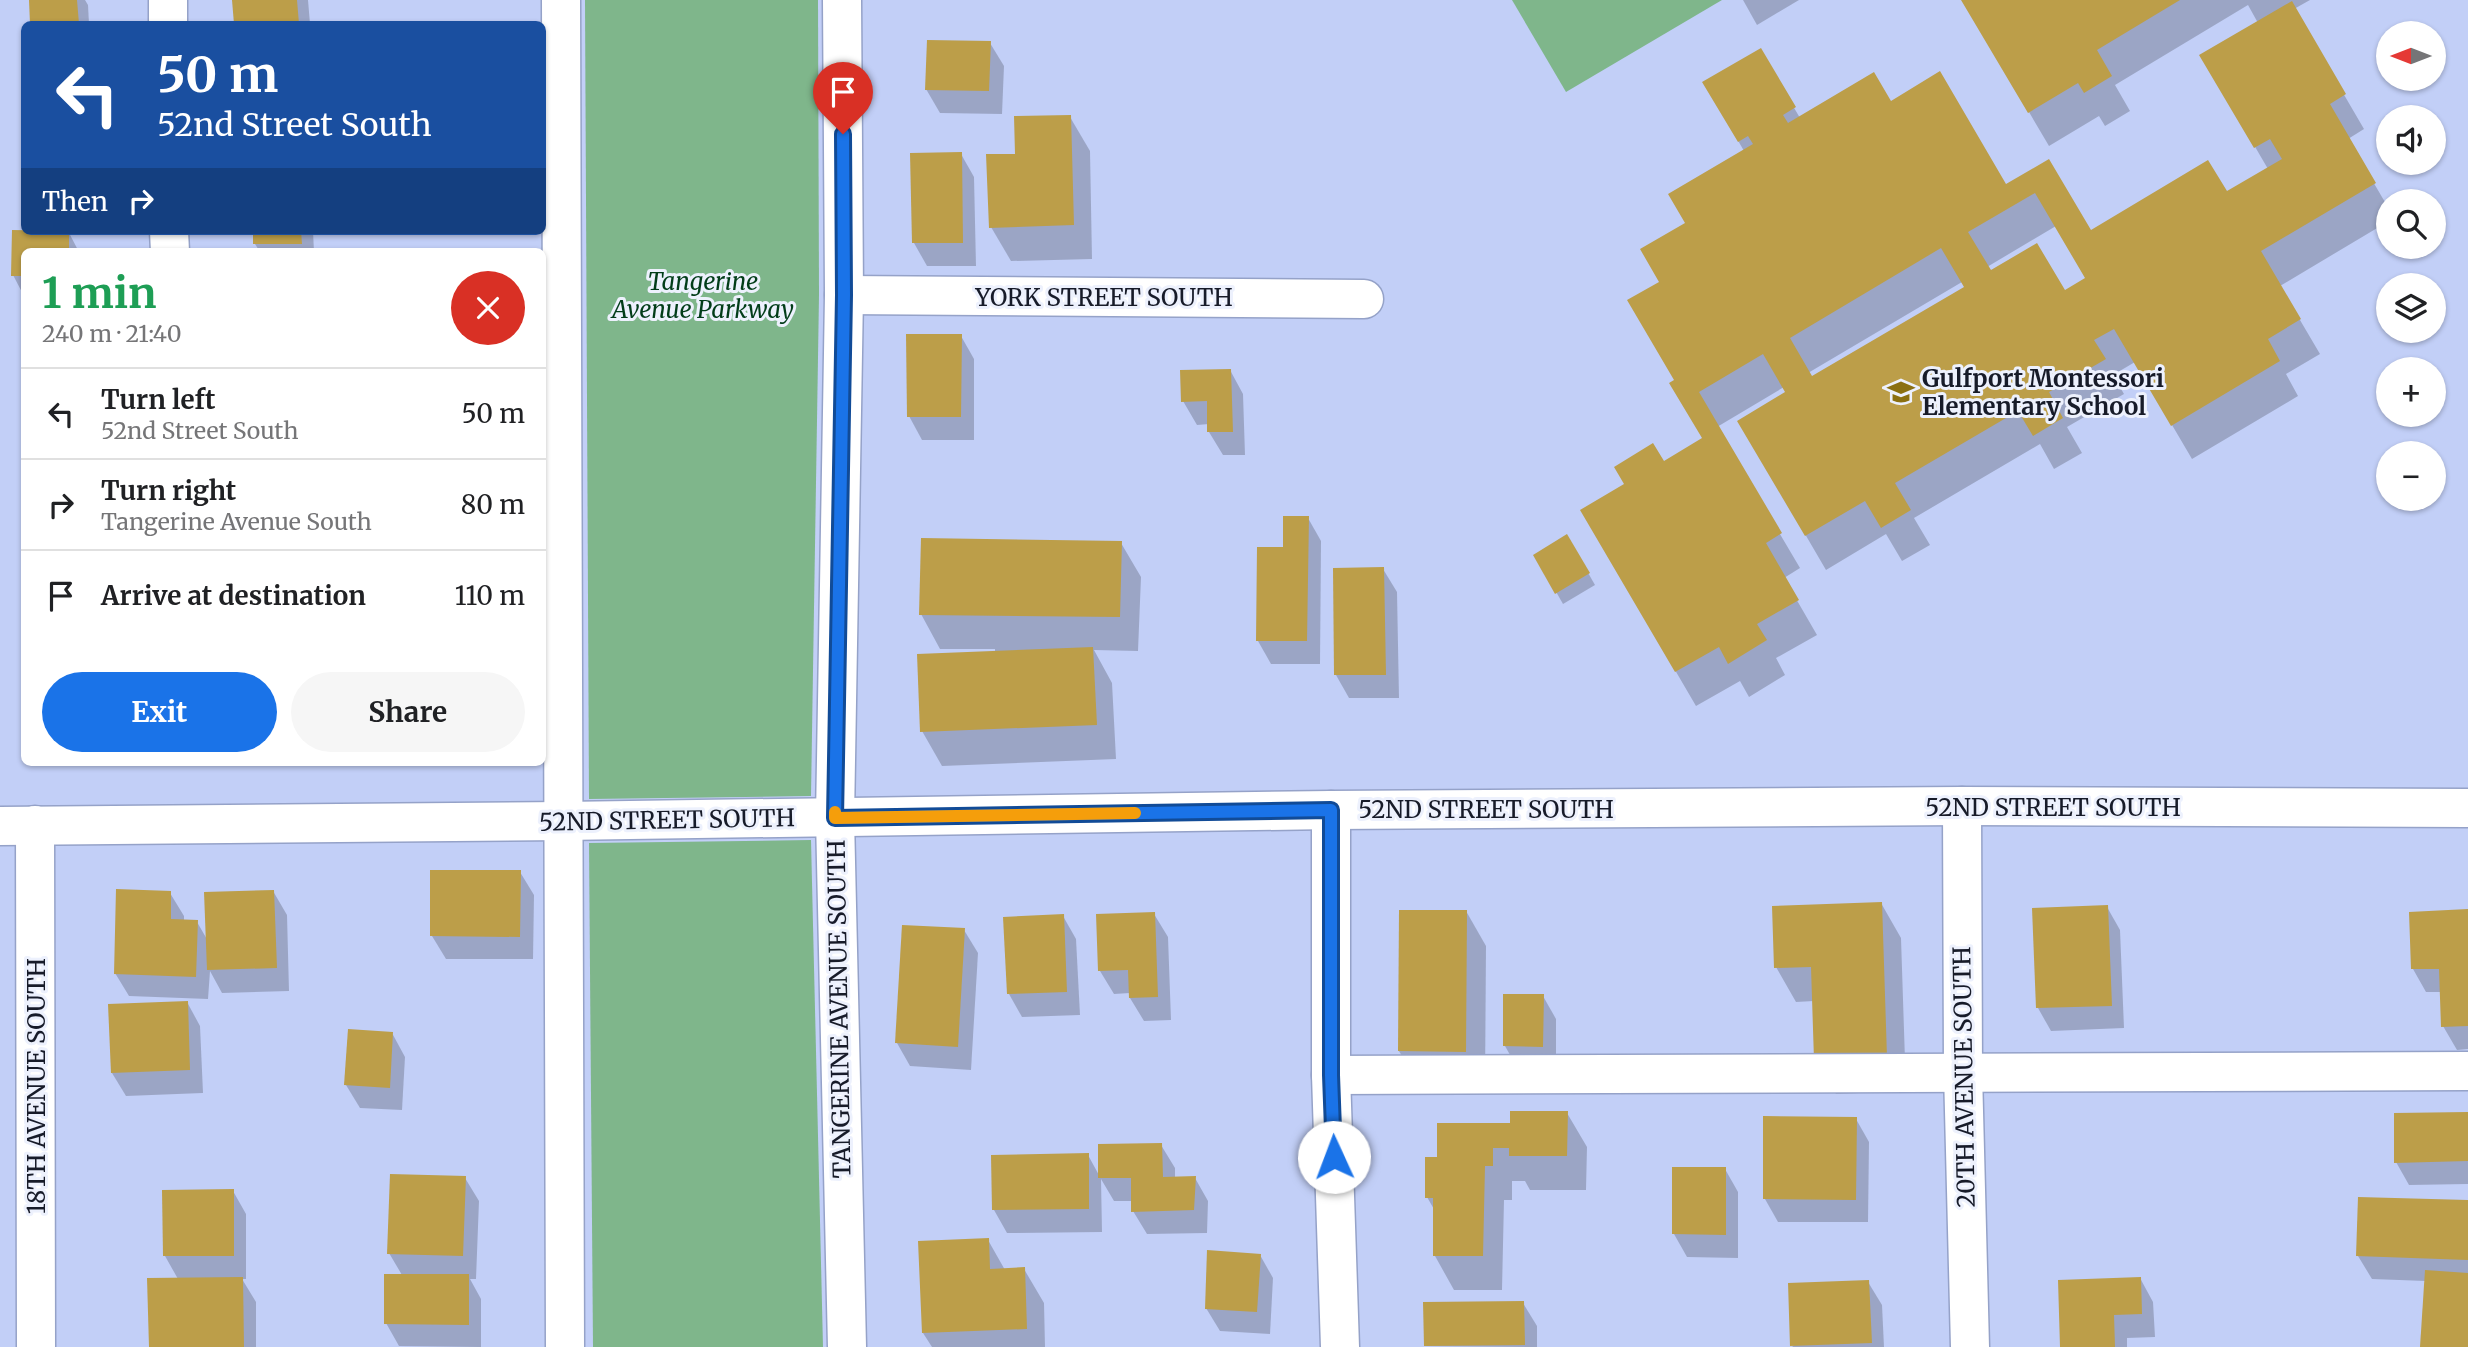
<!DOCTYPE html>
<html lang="en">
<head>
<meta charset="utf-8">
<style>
  :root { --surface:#fff; --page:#f6f6f6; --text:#202124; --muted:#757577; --line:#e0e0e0; --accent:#1a73e8 }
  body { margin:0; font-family:Merriweather,serif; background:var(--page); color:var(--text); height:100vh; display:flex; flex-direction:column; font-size:26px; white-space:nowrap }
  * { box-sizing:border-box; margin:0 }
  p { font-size:23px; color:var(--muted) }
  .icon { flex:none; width:38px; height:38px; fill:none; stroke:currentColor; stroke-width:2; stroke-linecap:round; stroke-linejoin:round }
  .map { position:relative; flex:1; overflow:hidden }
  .sheet { position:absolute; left:21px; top:248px; width:525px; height:518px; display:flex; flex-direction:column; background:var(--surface); border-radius:10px; box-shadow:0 2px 5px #0004 }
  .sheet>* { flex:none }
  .guide { position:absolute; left:21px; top:21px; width:525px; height:214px; border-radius:10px; box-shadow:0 2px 5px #0004; background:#1a4fa0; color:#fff; overflow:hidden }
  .needle { width:46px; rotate:270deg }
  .buttons { position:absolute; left:2376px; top:21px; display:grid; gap:14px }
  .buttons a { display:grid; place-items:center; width:70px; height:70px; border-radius:50%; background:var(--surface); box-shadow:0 2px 5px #0004; font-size:35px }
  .pin { position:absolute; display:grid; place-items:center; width:60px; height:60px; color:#fff; margin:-72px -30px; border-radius:50% 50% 50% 0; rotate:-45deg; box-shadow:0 0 7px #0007 }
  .pin .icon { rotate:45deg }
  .me { position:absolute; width:77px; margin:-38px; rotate:358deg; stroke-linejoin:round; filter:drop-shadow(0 0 5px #0008) }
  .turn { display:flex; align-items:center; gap:24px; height:147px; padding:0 21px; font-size:32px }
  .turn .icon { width:91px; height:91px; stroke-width:2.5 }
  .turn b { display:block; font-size:49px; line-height:60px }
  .then { display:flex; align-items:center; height:66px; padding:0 21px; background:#0003; gap:14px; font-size:26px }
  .round { display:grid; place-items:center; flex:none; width:74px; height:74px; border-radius:37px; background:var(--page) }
  .head { display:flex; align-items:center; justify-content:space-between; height:119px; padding:0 21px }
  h1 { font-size:42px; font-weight:700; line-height:52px; color:#1e9e55 }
  .primary-button { display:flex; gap:14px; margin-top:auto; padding:14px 21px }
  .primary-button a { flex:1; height:80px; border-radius:42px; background:var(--accent); color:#fff; font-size:28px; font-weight:700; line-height:80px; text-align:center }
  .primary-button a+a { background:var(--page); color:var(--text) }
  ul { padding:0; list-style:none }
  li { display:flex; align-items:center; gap:21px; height:91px; padding:0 21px; border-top:2px solid var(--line) }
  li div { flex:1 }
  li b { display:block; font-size:26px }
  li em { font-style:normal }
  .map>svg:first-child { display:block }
  .green { fill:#7fb68b }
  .shadow { fill:#0003; fill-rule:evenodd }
  .building { fill:#bc9e49; fill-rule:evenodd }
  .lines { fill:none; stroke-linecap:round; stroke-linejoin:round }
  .minor-casing { stroke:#95a2c8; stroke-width:41 }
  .minor { stroke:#fff; stroke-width:38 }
  .route-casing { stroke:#114b97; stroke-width:18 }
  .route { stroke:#1a73e8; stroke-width:12 }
  .slow { stroke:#f59e0b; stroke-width:12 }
  .labels { text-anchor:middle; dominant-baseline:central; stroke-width:6; stroke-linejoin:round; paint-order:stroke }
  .park-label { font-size:24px; font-style:italic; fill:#023d19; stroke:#edf1fd }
  .street-label { font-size:24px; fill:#171b29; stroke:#edf1fd }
  .poi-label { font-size:24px; font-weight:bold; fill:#171b29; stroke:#edf1fd; text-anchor:start }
</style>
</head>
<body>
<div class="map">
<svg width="2468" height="1347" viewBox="0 0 2468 1347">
  <rect width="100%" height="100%" fill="#c2cff7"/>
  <g class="green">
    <path d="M585 0H818L819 295 811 796 589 799Z"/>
    <path d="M1512 0H1722L1566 92Z"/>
    <path d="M811 840 823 1347H593L589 843Z"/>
  </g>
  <g class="shadow">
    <path d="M30 0H85L88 5 89 24H32Z"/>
    <path d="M234 0H308L310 24H235Z"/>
    <path d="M1743 0H1799L1757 25Z"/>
    <path d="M1963 0H2310L2294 9 2364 129 2348 139 2389 209V221L2280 286 2320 354 2286 374 2298 396 2192 459 2135 362 2113 375 2124 394 2067 427 2082 453 2054 469 2040 444 1914 518 1930 545 1902 561 1886 534 1826 570 1739 421 1787 393 1784 387 1717 427 1800 568 1784 578 1817 635 1776 658 1785 675 1749 697 1740 681 1696 706 1582 511 1704 439 1676 380 1661 282 1687 223 1744 151 1705 83 1760 50 1800 118 1890 103 2006 186 2049 161 2090 232 2226 194 2268 169 2202 56 2258 23 2248 5 2115 85 2130 111 2105 126 2099 116 2049 146ZM2056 226 2087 279 2064 292 1990 273 1987 267ZM1962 282 1966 287 1812 379 1808 373Z"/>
    <path d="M990 43 1004 66 1002 114 940 113 926 89Z"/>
    <path d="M1070 117 1090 151 1092 259 1011 261 991 227Z"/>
    <path d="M961 154 974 177 976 266H927L914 243Z"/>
    <path d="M13 231H68L79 252H24V296L13 275Z"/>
    <path d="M254 231H313L314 252H260L255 244Z"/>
    <path d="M961 336 974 359V440H922L909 416Z"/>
    <path d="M1230 370 1243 394 1245 455H1223L1209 432V424L1197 425 1183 401Z"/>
    <path d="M1308 518 1321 541 1320 664H1271L1258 641Z"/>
    <path d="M1567 536 1595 585 1563 604 1535 555Z"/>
    <path d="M1121 543 1141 577 1138 651 1094 650 1112 683 1116 759 942 766 922 731 995 652V649H940L921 614Z"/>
    <path d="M1383 569 1397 592 1399 698H1349L1336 675 1335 570Z"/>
    <path d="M520 872 534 895 533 959H446L432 936Z"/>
    <path d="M273 891 287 915 289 991 222 993 210 971 208 999 129 996 115 973 170 893 184 916V921L197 922 208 941Z"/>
    <path d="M1881 903 1901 938 1906 1091 1836 1094 1816 1059 1814 1001 1796 1002 1776 967Z"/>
    <path d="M2107 907 2120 930 2124 1028 2051 1031 2038 1008Z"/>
    <path d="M1466 911 1486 946 1485 1086 1419 1085 1399 1051Z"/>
    <path d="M2468 911V1049L2457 1050 2443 1026 2442 992H2426L2413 969Z"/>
    <path d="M1154 914 1168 937 1171 1020 1144 1021 1130 998V993L1114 994 1100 971Z"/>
    <path d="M1063 916 1076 939 1080 1015 1022 1017 1009 994Z"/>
    <path d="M964 930 978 953 971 1070 910 1066 897 1043Z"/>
    <path d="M1543 996 1556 1019V1070L1518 1069 1505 1046Z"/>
    <path d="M187 1002 200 1026 203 1093 126 1096 112 1073Z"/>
    <path d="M392 1033 405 1057 402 1110 360 1108 346 1085Z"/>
    <path d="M1567 1113 1587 1147 1586 1190H1530L1525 1181H1512V1200H1504L1502 1290H1454L1435 1256V1211L1427 1197 1439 1159 1512 1124Z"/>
    <path d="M2468 1114V1184L2409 1185 2396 1162Z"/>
    <path d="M1856 1119 1869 1142 1868 1222H1778L1765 1199Z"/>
    <path d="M1161 1145 1175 1168V1178H1195L1208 1201 1207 1233 1147 1234 1133 1211V1201H1114L1101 1179 1102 1232 1007 1233 994 1210 1088 1155 1100 1177Z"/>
    <path d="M1725 1169 1738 1192V1258L1687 1257 1674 1234Z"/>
    <path d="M465 1178 479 1201 476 1279H470L481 1299V1347L399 1346 386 1323 402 1275 389 1253Z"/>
    <path d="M233 1191 246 1214V1279H242L256 1302V1347H150L178 1279 165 1256Z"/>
    <path d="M2468 1202V1347H2422L2426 1281 2372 1279 2358 1256Z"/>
    <path d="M988 1240 1005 1270 1024 1269 1044 1303 1045 1347H932L923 1333Z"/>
    <path d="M1260 1255 1273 1278 1270 1334 1220 1331 1206 1308Z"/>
    <path d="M2140 1278 2153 1302 2155 1337 2127 1338V1347H2062Z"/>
    <path d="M1868 1282 1882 1305 1884 1347H1792Z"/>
    <path d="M1523 1303 1537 1326V1347L1425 1346Z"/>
  </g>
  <g class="building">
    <path d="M29 0H77L79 24H30Z"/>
    <path d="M232 0H297L299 24H234Z"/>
    <path d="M1961 0H2180L2097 50 2112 76 2084 93 2078 83 2028 113Z"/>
    <path d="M2292 1 2346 94 2330 104 2376 183 2261 251 2301 319 2268 339 2280 361 2171 426 2114 329 2094 340 2106 359 2049 392 2063 418 2033 436 2018 411 1895 483 1911 510 1881 528 1865 501 1805 536 1737 421 1785 392 1763 354 1699 392 1782 533 1766 543 1799 600 1757 624 1767 640 1728 664 1719 647 1675 672 1580 510 1624 484 1614 467 1653 443 1664 461 1702 438 1669 383 1674 380 1627 300 1659 282 1640 249 1685 223 1668 194 1753 144 1748 136 1738 142 1702 82 1761 48 1796 107 1783 115 1788 123 1874 72 1891 101 1940 71 2006 184 2049 159 2091 230 2208 160 2227 191 2282 159 2270 139 2254 148 2199 55ZM2035 193 2085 278 2065 290 2037 243 1991 270 1968 232ZM1941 248 1964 287 1812 376 1790 338Z"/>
    <path d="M927 40 991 41 989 91 925 90Z"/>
    <path d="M1071 115 1074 225 989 228 986 154H1015L1014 116Z"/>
    <path d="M962 152 963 243H912L910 153Z"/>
    <path d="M12 230 69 231V252H24V276H11Z"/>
    <path d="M253 231H301L302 244H253Z"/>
    <path d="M906 334H962L961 417H907Z"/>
    <path d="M1231 369 1233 432H1207V401L1181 402 1180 370Z"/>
    <path d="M1283 516H1309L1307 641H1256L1257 547H1283Z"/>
    <path d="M1567 534 1590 573 1555 594 1533 555Z"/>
    <path d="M921 538 1122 541 1120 617 919 615Z"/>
    <path d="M1384 567 1386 675H1334L1333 568Z"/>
    <path d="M1093 647 1097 725 920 732 917 654Z"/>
    <path d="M430 870H521L520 937 430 936Z"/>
    <path d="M116 889 171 891V919L198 920 196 977 114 974Z"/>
    <path d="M274 890 277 968 207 970 204 892Z"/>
    <path d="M1882 902 1887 1057 1814 1060 1811 967 1774 968 1772 906Z"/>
    <path d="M2108 905 2112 1006 2036 1008 2032 908Z"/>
    <path d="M2468 909V1026L2441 1027 2439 969H2411L2409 912Z"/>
    <path d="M1399 910H1467L1466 1052 1398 1051Z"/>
    <path d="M1155 912 1158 997 1129 998 1128 970 1098 971 1096 914Z"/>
    <path d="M1064 914 1067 992 1007 994 1003 917Z"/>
    <path d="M902 925 965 928 958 1047 895 1043Z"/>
    <path d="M1503 994H1544L1543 1047 1503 1046Z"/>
    <path d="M188 1001 190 1070 111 1073 108 1004Z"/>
    <path d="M348 1029 393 1032 390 1088 344 1085Z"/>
    <path d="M1510 1111H1568L1567 1156H1509V1148H1493V1166H1485L1483 1256H1433V1198H1425V1157H1437V1123H1510Z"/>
    <path d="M2468 1112V1161L2394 1163V1113Z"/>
    <path d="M1763 1116 1857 1117 1856 1200 1763 1199Z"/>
    <path d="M1162 1143 1163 1177 1196 1176 1194 1210 1131 1212V1178H1098V1144Z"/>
    <path d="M1089 1153V1209L992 1210 991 1155Z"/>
    <path d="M1672 1167H1726V1235L1672 1234Z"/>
    <path d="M390 1174 466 1176 463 1256 387 1254Z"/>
    <path d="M234 1189V1256H163L162 1190Z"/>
    <path d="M2358 1197 2468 1200V1260L2356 1256Z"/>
    <path d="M989 1238 990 1269 1025 1267 1027 1329 922 1333 918 1241Z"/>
    <path d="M1207 1250 1261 1254 1257 1312 1205 1309Z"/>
    <path d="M2425 1270 2468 1273V1347H2420Z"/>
    <path d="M384 1274H469V1325L384 1324Z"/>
    <path d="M243 1277 244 1347H149L147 1278Z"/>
    <path d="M2141 1277 2142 1314 2114 1315 2115 1347H2060L2058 1280Z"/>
    <path d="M1869 1280 1872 1343 1790 1346 1788 1283Z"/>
    <path d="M1524 1301 1525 1345 1424 1346 1423 1302Z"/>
  </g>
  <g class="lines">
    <defs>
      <g id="minor">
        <path d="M168 0V24"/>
        <path d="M561 0 565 1347"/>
        <path d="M842 0 844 295 835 818 847 1347"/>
        <path d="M169 231 170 252"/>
        <path d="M844 295 1364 299"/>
        <path d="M1962 806 1963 1072 1970 1347"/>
        <path d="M1331 810V1075L1340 1347"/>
        <path d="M35 825 36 1347"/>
        <path d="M0 826 563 821 1331 810 1962 806 2468 808"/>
        <path d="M1331 1075 2468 1071"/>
      </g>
    </defs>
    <use href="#minor" class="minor-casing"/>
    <use href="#minor" class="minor"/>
  </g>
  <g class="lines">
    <defs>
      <path id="route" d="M843 134 844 295 835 818 1331 810V1075L1334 1157"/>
    </defs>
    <use href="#route" class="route-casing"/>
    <use href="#route" class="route"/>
    <path class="slow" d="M835 812V818L1135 813"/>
  </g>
  <defs>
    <symbol id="school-bare" viewBox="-9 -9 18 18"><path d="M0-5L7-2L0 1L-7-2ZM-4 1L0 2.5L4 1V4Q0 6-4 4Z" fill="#8b7012" stroke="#edf1fd" stroke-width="2.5" paint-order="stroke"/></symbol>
  </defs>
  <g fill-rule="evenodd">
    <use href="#school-bare" x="1882" y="373" width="38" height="38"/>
  </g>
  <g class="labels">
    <g class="park-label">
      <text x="703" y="281">Tangerine<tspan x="703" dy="28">Avenue Parkway</tspan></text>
    </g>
    <g class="street-label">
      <text x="1104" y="297">YORK STREET SOUTH</text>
      <text x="2053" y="807">52ND STREET SOUTH</text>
      <text x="1486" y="809">52ND STREET SOUTH</text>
      <text transform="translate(667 820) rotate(-1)">52ND STREET SOUTH</text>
      <text transform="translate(839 1009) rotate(-91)">TANGERINE AVENUE SOUTH</text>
      <text transform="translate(1964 1077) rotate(-91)">20TH AVENUE SOUTH</text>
      <text transform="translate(36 1086) rotate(-90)">18TH AVENUE SOUTH</text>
    </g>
    <g class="poi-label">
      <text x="1922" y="378">Gulfport Montessori<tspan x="1922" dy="28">Elementary School</tspan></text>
    </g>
  </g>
</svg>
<div class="buttons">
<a><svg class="needle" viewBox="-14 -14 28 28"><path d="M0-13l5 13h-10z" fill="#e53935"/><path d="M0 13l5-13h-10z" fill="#757577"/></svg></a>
<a><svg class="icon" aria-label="sound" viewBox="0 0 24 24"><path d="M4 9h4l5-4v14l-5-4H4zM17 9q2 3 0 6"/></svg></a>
<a><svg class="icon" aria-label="search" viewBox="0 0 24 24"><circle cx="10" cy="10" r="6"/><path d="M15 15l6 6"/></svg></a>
<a><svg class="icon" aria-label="layers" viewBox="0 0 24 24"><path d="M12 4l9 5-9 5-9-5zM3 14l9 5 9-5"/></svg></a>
<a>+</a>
<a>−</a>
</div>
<div class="pin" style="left:843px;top:134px;background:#d93025"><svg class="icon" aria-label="arrive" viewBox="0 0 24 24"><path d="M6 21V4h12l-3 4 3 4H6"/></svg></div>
<svg class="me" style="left:1334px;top:1157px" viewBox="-20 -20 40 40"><circle r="19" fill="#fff"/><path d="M0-13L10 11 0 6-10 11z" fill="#1a73e8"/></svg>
<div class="guide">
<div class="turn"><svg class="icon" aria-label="left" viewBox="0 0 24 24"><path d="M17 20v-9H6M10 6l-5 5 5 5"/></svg><div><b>50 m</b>52nd Street South</div></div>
<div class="then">Then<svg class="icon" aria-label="right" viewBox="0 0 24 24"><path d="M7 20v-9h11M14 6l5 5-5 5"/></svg></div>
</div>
<section class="sheet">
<div class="head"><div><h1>1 min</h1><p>240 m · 21:40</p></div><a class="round" style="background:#d93025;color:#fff"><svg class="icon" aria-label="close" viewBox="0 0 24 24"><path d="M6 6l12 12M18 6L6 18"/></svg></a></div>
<ul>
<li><svg class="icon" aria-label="left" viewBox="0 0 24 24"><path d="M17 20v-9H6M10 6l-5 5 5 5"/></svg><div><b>Turn left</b><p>52nd Street South</p></div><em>50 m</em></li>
<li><svg class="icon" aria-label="right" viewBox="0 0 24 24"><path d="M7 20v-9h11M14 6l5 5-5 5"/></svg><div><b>Turn right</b><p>Tangerine Avenue South</p></div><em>80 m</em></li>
<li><svg class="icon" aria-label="arrive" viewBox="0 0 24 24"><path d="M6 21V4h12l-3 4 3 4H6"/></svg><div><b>Arrive at destination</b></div><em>110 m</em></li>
</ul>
<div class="primary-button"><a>Exit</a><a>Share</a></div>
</section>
</div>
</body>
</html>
